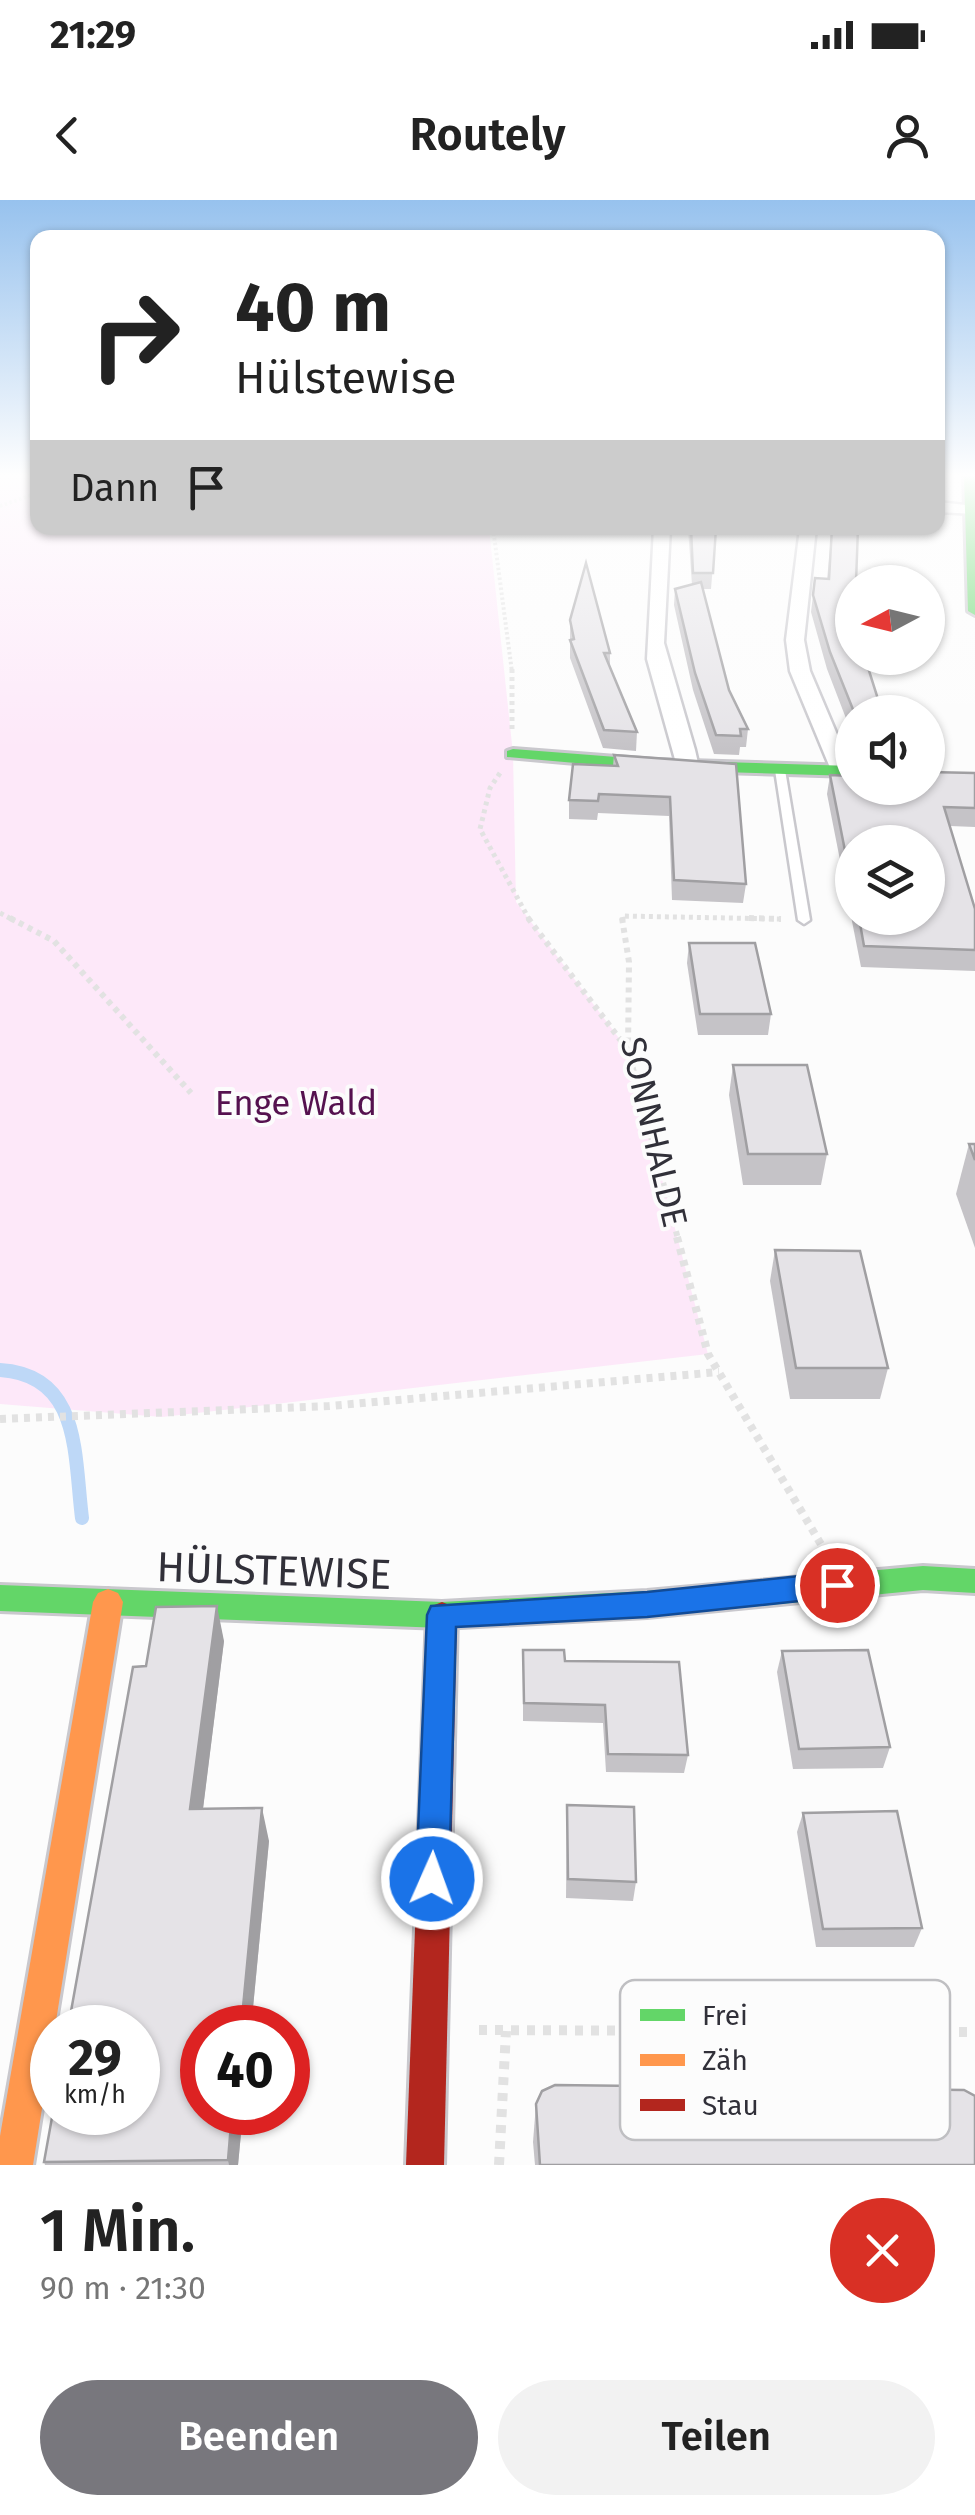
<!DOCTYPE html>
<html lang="de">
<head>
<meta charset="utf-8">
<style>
  :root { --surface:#fff; --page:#f2f2f2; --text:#222; --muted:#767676; --accent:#78777d }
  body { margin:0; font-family:"Fira Sans",sans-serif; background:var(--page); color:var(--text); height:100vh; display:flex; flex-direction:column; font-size:38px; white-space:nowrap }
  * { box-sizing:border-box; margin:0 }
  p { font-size:32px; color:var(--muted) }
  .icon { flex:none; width:55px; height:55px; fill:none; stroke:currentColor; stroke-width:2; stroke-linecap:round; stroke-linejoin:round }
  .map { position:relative; height:1965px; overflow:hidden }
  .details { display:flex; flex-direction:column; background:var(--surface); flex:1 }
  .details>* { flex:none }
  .hud { position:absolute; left:30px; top:30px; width:915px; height:305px; border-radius:20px; box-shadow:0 2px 8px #0004; background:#fff; color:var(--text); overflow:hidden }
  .needle { width:65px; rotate:263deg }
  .buttons { position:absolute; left:835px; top:365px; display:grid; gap:20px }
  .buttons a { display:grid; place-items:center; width:110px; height:110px; border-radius:50%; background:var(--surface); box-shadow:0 2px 8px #0004; font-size:50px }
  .speed { position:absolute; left:30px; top:1805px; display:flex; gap:20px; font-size:50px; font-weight:700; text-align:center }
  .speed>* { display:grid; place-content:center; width:130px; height:130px; border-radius:50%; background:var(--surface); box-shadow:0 2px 8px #0004; line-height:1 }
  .speed small { font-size:25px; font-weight:400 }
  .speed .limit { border:15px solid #d22; background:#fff; color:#111 }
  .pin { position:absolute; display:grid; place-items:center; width:85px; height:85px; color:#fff; margin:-42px; border:5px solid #fff; border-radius:50%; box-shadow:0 2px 10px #0007 }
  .me { position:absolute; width:110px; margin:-55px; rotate:2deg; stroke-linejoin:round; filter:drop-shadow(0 0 8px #0008) }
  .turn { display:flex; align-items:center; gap:35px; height:210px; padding:0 40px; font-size:45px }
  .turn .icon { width:130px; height:130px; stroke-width:2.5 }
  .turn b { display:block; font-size:70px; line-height:85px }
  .then { display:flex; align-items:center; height:95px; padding:0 40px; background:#0003; gap:20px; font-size:38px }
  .round { display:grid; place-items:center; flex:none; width:105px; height:105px; border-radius:52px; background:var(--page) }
  .summary { display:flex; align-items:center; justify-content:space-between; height:170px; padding:0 40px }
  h1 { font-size:60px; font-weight:600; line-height:75px }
  .button { display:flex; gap:20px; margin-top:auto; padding:20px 40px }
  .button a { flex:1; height:115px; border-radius:60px; background:var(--accent); color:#fff; font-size:40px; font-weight:600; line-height:115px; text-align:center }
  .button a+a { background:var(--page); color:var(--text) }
  .status { display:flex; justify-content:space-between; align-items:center; height:70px; padding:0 50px; background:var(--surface); direction:ltr }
  .status svg { height:28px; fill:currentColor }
  header { display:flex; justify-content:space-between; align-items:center; height:130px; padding:0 40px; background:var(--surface); font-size:45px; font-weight:600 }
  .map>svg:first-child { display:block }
  .green { fill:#fde8f9 }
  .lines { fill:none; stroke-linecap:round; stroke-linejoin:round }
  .stream { stroke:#bed8f7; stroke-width:14 }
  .lane-casing { stroke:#c9c8cd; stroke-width:5 }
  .street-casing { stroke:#c9c8cd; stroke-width:5 }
  .fast-casing { stroke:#c9c8cd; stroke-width:6 }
  .slow-casing { stroke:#c9c8cd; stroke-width:6 }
  .jam-casing { stroke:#c9c8cd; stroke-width:6 }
  .path-far4 { stroke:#e2e2e2; stroke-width:4; stroke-dasharray:2.5 2.5; stroke-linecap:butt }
  .path-far3 { stroke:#e2e2e2; stroke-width:5; stroke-dasharray:4 4; stroke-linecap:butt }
  .path-far2 { stroke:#e2e2e2; stroke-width:6; stroke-dasharray:5 5; stroke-linecap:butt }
  .path-far1 { stroke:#e2e2e2; stroke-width:8; stroke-dasharray:6 6; stroke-linecap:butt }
  .path { stroke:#e2e2e2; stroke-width:10; stroke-dasharray:8 8; stroke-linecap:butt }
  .lane { fill:#fff; fill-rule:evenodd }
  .street { fill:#fff; fill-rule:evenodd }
  .fast { fill:#63d668; fill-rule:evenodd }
  .slow { fill:#ff974d; fill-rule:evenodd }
  .jam { fill:#b3261e; fill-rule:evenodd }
  .wall { fill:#c5c3c7; fill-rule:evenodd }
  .shaded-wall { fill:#a09fa2 }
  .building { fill:#e5e3e7; stroke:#a09fa2; stroke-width:2.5 }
  .route { fill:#1a73e8; stroke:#114b97; stroke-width:2.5 }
  .labels { text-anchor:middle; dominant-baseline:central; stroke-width:8; stroke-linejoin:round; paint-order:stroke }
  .park-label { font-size:35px; fill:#55124f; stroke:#fcfcfc }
  .street-label { font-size:35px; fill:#313039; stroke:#fcfcfc }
  .near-street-label { font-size:42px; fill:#313039; stroke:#fcfcfc }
  .key { fill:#fcfcfc; stroke:#bfbfc2; stroke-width:2.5 }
  .key-label { font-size:28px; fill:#313039 }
</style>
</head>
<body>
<div class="status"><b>21:29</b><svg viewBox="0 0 49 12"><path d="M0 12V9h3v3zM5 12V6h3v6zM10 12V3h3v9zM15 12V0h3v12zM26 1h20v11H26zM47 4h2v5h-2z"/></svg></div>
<header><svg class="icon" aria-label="back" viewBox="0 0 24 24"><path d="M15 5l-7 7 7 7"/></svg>Routely<svg class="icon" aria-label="person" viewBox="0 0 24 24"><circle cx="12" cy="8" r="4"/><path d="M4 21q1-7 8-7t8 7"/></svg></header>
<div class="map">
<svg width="975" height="1965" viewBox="0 0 975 1965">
  <rect width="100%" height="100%" fill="#fcfcfc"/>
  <path class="green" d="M0 275H37L38 328H489L513 554 516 702 628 850 708 1154 162 1217 0 1204Z"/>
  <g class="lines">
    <path class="stream" d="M0 1170C81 1175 74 1255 82 1318"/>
    <defs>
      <path id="lane" d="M780 567 785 570 810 720 804 724 798 720 775 570Z"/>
      <g id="street">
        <path d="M938 302 975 306V314L938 312Z"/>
        <path d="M654 328H670L664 443 695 550 698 563 687 569 676 563 647 459Z"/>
        <path d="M800 328H816L804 440 810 471 852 570 842 576 831 570 790 471 786 440Z"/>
      </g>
      <g id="fast">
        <path d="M964 275H975V415L968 411Z"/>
        <path d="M513 549 655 560 852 566V576L655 570 507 557V551Z"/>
        <path d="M923 1366 975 1369V1393L923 1390 647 1417 442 1428 0 1411V1385L442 1402 647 1391Z"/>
      </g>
      <path id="slow" d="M108 1389 118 1393 123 1402 33 1965H0V1936L93 1402 98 1393Z"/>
      <path id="jam" d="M442 1402 452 1406 457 1415 444 1965H406L427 1415 432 1406Z"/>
    </defs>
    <use href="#lane" class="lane-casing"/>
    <use href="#street" class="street-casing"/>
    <use href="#fast" class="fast-casing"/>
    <use href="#slow" class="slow-casing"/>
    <use href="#jam" class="jam-casing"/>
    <g class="path-far4">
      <path d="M0 306 38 293"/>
      <path d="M493 328 512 472"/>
    </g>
    <g class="path-far3">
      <path d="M512 469V529"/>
      <path d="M500 573 490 588 480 629 530 721"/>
      <path d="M0 713 15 721"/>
      <path d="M623 721 622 716 781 719"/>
    </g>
    <g class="path-far2">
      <path d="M10 718 54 741 191 893"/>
      <path d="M528 718 628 850"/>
      <path d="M622 718 629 762 628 850 678 1039"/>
      <path d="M749 718 781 719"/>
    </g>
    <g class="path-far1">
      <path d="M677 1037 708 1154 822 1346"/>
      <path d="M0 1219 329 1206 719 1172"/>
    </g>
    <g class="path">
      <path d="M479 1830 975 1832"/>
      <path d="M499 1965 506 1831"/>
    </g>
    <use href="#lane" class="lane"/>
    <use href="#street" class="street"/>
    <use href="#fast" class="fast"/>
    <use href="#slow" class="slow"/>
    <use href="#jam" class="jam"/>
  </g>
  <g class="wall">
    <path d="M688 328H716L711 389H703L729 490 748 529 746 547H740L739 555 714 554 693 490 674 405 675 389 692 385Z"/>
    <path d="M832 328 852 458 877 496 884 512H852V534L827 469 811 412 815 378 827 379Z"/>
    <path d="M570 420 610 453V467L637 532 636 551 603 548 570 458Z"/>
    <path d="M614 555 736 564 746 684 743 703 672 700 669 616 598 613 597 620 569 619V600L613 566Z"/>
    <path d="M975 573V627L950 626 975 709V771L861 767 827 594 830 575 852 588ZM852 642 928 718H852Z"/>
    <path d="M689 743 771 814 768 835H698L687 763Z"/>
    <path d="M733 865 827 954 821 985H743L729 895Z"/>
    <path d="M969 944H975V1048L956 994Z"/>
    <path d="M775 1050 888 1168 880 1199H790L770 1081Z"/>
    <path d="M224 1441 203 1608 269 1641 238 1965H45L44 1962 146 1466Z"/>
    <path d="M523 1450 565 1461 688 1555 684 1573 606 1572 603 1523 523 1521Z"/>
    <path d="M782 1451 890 1547 883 1568 793 1569 777 1472Z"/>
    <path d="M567 1605 636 1682 633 1701 566 1698Z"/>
    <path d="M803 1613 922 1728 914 1747H816L797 1632Z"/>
    <path d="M536 1904 975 1965H535L533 1942Z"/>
  </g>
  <g class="shaded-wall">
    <path d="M217 1406 224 1441 199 1641 190 1609Z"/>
    <path d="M262 1608 269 1641 251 1828H241Z"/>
    <path d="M232 1912H243L238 1965H229L228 1960Z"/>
  </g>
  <g class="building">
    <path d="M691 328H716L713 373H693Z"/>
    <path d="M832 328H858L856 382H852V458H865L877 496 884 512H854L830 452 813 395 815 378 829 379Z"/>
    <path d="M586 363 610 453H604L637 532 604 530 570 440 574 439 570 420Z"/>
    <path d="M701 382 729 490 748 529H740L741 536 716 535 695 473 675 389Z"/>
    <path d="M614 555 736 564 746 684 674 680 670 597 599 594 598 601 569 600 573 564 618 566Z"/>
    <path d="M928 572 975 573V608L944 607 975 709V750L864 746 859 718H928V642H852V686L830 575 852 576V588H928Z"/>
    <path d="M689 743H755L771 814H700Z"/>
    <path d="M733 865H807L827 954H748Z"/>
    <path d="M969 944H975V960Z"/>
    <path d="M775 1050 860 1051 888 1168H796Z"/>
    <path d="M217 1406 190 1609 262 1608 241 1828H202V1912H232L228 1960 44 1962 53 1912H138V1828H68L133 1467 146 1466 156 1407Z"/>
    <path d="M523 1450H564L565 1461 679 1462 688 1555 608 1554 605 1505 524 1503Z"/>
    <path d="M868 1450 890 1547 799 1549 782 1451Z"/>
    <path d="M567 1605 634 1607 636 1682 568 1679Z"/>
    <path d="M897 1611 922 1728 823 1729 803 1613Z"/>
    <path d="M555 1885 964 1890 975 1896V1965H540L536 1904 542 1891Z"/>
  </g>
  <linearGradient id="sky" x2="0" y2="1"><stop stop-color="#97c2ee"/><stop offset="0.5" stop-color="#fefefe"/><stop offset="1" stop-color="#fefefe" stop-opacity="0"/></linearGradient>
  <rect width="975" height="550" fill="url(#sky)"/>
  <path class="route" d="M837 1372 847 1376 852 1385 847 1394 837 1397 647 1417 456 1427 449 1679 445 1691 432 1696 420 1691 416 1679 427 1415 431 1406 647 1392Z"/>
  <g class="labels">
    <g class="park-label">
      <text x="296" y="903">Enge Wald</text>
    </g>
    <g class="street-label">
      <text transform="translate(654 932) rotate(77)">SONNHALDE</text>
    </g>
    <g class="near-street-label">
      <text transform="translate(274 1371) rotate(2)">HÜLSTEWISE</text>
    </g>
  </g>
  <rect x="620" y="1780" width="330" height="160" rx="15" class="key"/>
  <rect x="640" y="1809" width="45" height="12" fill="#63d668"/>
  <rect x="640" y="1854" width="45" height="12" fill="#ff974d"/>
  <rect x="640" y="1899" width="45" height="12" fill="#b3261e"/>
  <g class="key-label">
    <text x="702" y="1825">Frei</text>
    <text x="702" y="1870">Zäh</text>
    <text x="702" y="1915">Stau</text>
  </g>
</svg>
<div class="buttons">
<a><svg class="needle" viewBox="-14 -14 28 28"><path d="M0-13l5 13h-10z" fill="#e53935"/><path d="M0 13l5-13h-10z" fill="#767676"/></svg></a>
<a><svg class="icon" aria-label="sound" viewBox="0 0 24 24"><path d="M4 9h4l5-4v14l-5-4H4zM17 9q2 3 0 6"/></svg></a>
<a><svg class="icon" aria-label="layers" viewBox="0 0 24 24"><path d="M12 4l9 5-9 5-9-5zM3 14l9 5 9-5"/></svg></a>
</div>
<div class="speed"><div>29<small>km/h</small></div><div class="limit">40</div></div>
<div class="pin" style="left:837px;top:1385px;background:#d93025"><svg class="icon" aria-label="arrive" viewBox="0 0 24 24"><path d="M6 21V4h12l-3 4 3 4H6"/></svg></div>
<svg class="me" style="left:432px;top:1679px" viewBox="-20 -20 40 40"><circle r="17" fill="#1a73e8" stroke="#fff" stroke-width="3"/><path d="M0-11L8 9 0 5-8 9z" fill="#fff"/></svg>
<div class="hud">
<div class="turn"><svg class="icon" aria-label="right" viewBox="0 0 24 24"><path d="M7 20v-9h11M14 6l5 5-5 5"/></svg><div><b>40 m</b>Hülstewise</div></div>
<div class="then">Dann<svg class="icon" aria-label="arrive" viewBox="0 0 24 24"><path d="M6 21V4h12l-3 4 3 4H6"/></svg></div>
</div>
</div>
<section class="details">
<div class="summary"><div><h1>1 Min.</h1><p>90 m · 21:30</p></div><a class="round" style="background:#d93025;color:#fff"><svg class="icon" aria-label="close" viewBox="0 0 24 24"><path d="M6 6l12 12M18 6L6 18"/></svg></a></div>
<div class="button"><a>Beenden</a><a>Teilen</a></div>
</section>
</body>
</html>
